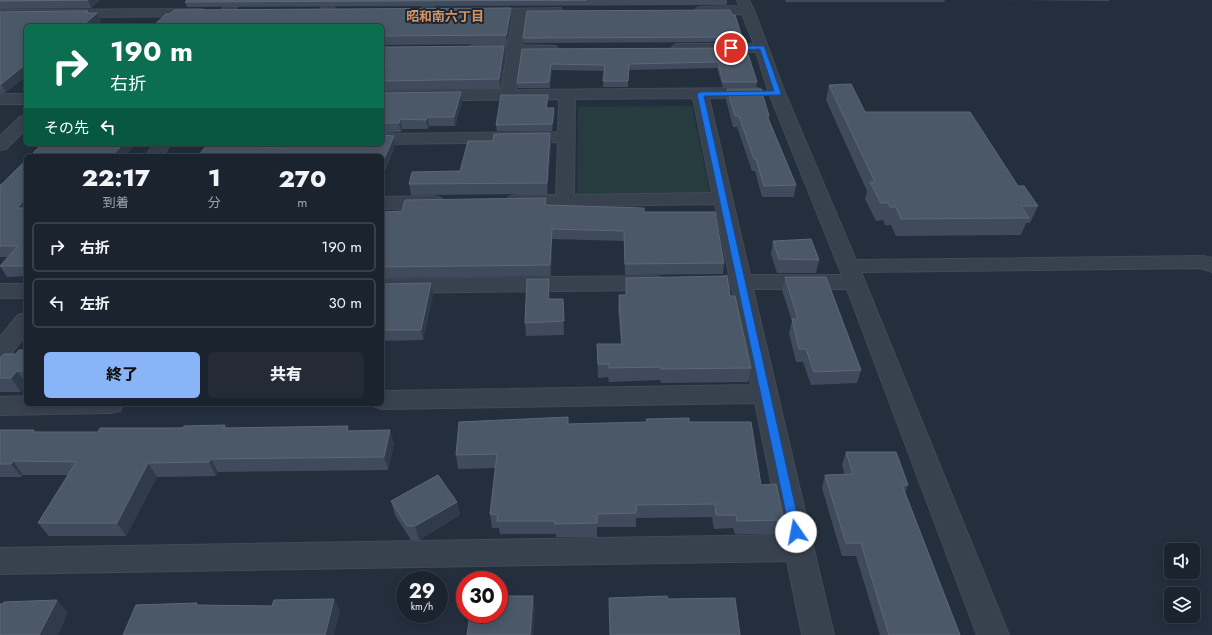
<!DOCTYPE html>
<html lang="ja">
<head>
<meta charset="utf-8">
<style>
  :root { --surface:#1b232e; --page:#242b36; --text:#f1f3f6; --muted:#a0a4aa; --line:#39404a; --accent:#8ab4f8 }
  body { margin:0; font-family:Jost,"Noto Sans JP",sans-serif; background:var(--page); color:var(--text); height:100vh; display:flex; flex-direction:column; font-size:15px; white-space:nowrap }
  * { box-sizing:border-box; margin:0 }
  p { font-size:13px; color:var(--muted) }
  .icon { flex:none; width:22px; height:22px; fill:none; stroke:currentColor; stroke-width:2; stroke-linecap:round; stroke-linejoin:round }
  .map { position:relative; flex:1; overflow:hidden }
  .drawer { position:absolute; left:24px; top:154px; width:360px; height:252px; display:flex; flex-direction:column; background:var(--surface); border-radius:6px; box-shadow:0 2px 10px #0003,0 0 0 1px var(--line) }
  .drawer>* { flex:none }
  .hud { position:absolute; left:24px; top:24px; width:360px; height:122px; border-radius:6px; box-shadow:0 2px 10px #0003,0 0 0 1px var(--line); background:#0b6e4f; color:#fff; overflow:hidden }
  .tools { position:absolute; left:1164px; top:543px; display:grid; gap:8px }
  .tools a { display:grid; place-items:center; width:36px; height:36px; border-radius:6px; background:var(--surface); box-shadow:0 2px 10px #0003,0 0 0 1px var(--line); font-size:20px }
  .speed { position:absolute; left:396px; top:571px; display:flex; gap:8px; font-size:20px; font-weight:700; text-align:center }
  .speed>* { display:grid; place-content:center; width:52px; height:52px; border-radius:50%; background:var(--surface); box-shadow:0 2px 10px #0003,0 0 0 1px var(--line); line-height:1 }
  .speed small { font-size:10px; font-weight:400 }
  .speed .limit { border:6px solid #d22; background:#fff; color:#111 }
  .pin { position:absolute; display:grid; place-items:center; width:34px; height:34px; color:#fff; margin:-17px; border:2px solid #fff; border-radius:50%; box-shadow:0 1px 4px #0007 }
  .me { position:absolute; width:44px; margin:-22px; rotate:348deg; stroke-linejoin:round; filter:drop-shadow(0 0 3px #0008) }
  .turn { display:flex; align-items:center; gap:14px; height:84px; padding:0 20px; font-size:18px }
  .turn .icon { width:52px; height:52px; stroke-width:2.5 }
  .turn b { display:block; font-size:28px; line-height:34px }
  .then { display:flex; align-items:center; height:38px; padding:0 20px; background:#0003; gap:8px; font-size:15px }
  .eta { display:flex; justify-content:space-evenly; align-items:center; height:68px; text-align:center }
  .eta b { font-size:24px; font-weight:800; line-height:28px }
  .button { display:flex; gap:8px; margin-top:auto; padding:8px 20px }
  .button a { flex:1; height:46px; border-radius:6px; background:var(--accent); color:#111; font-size:16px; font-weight:800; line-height:46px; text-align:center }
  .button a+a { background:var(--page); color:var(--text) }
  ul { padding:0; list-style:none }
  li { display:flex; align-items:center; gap:12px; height:50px; margin:0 8px 6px; padding:0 12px; border:2px solid var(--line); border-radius:6px }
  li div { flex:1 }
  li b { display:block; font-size:15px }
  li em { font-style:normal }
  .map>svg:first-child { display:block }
  .green { fill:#263c3f }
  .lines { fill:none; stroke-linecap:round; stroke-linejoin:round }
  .minor-casing { stroke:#414a57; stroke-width:2 }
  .minor { fill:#38414e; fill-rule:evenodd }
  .wall { fill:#3f4b5c }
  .shaded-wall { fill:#2f3b4b }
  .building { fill:#4b5868; stroke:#5c6777 }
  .route { fill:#1a73e8; stroke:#114b97 }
  .labels { text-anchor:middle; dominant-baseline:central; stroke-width:4; stroke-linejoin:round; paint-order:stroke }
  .far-neighbourhood-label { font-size:13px; font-weight:bold; fill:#d59563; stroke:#1d2633 }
</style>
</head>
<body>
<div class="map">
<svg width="1212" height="635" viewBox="0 0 1212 635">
  <rect width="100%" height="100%" fill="#242f3e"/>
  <path class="green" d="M692 106 710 193 577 195 578 107Z"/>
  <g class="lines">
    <defs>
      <g id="minor">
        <path d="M230 0H243L230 15H222L220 12Z"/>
        <path d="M327 0H339L328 15H320L318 12Z"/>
        <path d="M425 0H437L431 15H423L421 12Z"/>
        <path d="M737 0H749L754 10 785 93 856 260 1203 256 1212 258V272L1200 268 861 272 1009 635H977L847 289H753L834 635H802L787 561 0 574V548L782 535 755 403 382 409 373 406 372 404H382V391L751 385 732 289 721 287 718 282 721 277 729 275 715 204 516 207 509 205 507 201 509 197 516 195H556L558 142 382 144V134L558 132 559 99 382 101V91L501 90 507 53H475L470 52 468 49 470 46 475 45H508L513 15 481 16 477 15 475 12 477 9 561 8 563 11 561 14 557 15H526L522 45 556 46 558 49 556 52 521 53 516 90 757 88 762 90 765 93 762 96 757 98H709L750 275H842L769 93 756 52H679L674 51 672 48 674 45 679 44H754L742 14 701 15 697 14 695 11 697 8 701 7 739 6ZM693 98 712 193 574 195 575 99Z"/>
        <path d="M201 9 205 10 207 13 205 16 0 18V10Z"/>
        <rect x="0" y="94" width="26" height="10"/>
        <path d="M26 115V129L6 149 0 150V136L20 117Z"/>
        <path d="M154 144H171L163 156H145Z"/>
        <path d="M434 196 441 198 443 202 441 206 434 208 382 209V197Z"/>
        <path d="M656 276 663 278 666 283 663 288 656 290 382 293V279Z"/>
        <rect x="0" y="284" width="26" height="14"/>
        <path d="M26 313V335L8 358 0 360V337L18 315Z"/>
        <path d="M26 396V404H123L120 411 111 413 0 415V397Z"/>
      </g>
    </defs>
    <use href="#minor" class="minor-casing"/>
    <use href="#minor" class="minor"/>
  </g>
  <g class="wall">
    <path d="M0 0H98L99 1 91 8 0 9Z"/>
    <path d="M187 0H727V5L187 7 185 2Z"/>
    <path d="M785 0H945L944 2H786Z"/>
    <path d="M1005 0H1109V1Z"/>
    <path d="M88 11 89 13 101 21 95 26H26V76L6 92 0 93V12Z"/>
    <path d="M732 15 742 37 741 42 524 43 523 38Z"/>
    <path d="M511 17 507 44 382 45V26Z"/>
    <path d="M382 47 505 55 500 89 382 90Z"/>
    <path d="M746 48 757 82 756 88H723L717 68 628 70V87H603L604 71 552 70 550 88H518L517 83 522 49Z"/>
    <path d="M829 85 865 112 1018 186 1038 206 1030 223H1026L1021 235 896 236 891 225H885L883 220 876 221 865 199 867 191 826 100Z"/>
    <path d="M727 89 769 116V119L796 185 794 197H762L755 171H752L737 127H733L726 100Z"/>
    <path d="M461 92 462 102 455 126H429L428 129H402L401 132 382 133V93Z"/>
    <path d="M548 101 547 108 555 114 552 131H497L496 125Z"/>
    <path d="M550 133 551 144 547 194 411 195 409 184 460 171 493 141Z"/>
    <path d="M394 136 395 145 386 169H382V156L282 147Z"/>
    <path d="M26 160V276L7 277 0 266 9 257H0V185L2 184Z"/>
    <path d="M546 205 644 212 724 263 723 274 625 275 624 241 552 239 551 276 382 278V212L402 211Z"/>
    <path d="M773 241 819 260 816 273H777L771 254Z"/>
    <path d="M785 277 861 370 857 383 811 385 803 362H796L789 333 792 321 782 290Z"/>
    <path d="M626 278 730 296 751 368 748 382 661 383 660 380 609 382 608 377 598 378 597 344H621L618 309 619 295H626Z"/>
    <path d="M382 284 433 294 423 340 382 341Z"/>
    <path d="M550 292V299H563L564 335 526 336 525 323Z"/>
    <path d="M26 350V385L21 392H0V358L16 354Z"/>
    <path d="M568 417V424L689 422 761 485 784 520 780 534H735L733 528 714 529 712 517 636 518V527H597V537H556V534H500L499 528H492L490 514 495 468 458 469 456 455Z"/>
    <path d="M225 425 226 428 350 431 394 443 388 470 218 472 216 476 157 477 126 536H49L38 523 68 475H23L22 477H0V430H34L35 432H98Z"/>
    <path d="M846 452 908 485 905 492 960 635H880L856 556H842L822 488 825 475H845L842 465Z"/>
    <path d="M391 501 457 502 460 515 419 540H411L395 515Z"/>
  </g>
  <g class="shaded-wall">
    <path d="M88 0H98L99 1 91 8Z"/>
    <path d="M511 8V17L507 44 506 35Z"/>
    <path d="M88 11 91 19 97 13 101 21 95 26H82L85 13Z"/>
    <path d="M504 46 505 55 500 89 499 79Z"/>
    <path d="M26 64V76L6 92 1 84Z"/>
    <path d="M551 64 552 70 550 88 549 82Z"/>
    <path d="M461 92 462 102 455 126 454 117Z"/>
    <path d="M548 95V101L547 114 546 108Z"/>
    <path d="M554 108 555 114 552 131V124Z"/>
    <path d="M427 117 429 126 428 129 426 120Z"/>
    <path d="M400 119 402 129 401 132 399 123Z"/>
    <path d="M550 133 551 144 547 194V183Z"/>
    <path d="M394 136 395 145 386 169 384 159Z"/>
    <path d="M123 144H136L126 156H112Z"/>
    <path d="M26 198V215L17 208Z"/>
    <path d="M552 229V239L551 276 550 265Z"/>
    <path d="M549 279 550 292 549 313 548 299Z"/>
    <path d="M431 283 433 294 423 340 421 330Z"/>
    <path d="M17 371 26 384V385L21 392 11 378Z"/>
    <path d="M390 430 394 443 388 470 384 457Z"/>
    <path d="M211 459 218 472 216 476 209 462Z"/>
    <path d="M13 461 23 475 22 477 11 464Z"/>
    <path d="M148 463 157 477 126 536 117 523Z"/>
    <path d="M457 502 460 515 419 540 415 526Z"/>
    <path d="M533 596 535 609 533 635H530Z"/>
    <path d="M334 599 340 611 334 635H325Z"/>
    <path d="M57 600 68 613 58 635H39Z"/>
  </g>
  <g class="building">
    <path d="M0 0H88L0 1Z"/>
    <path d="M187 0H586L185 2Z"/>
    <path d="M511 8 506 35 382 36V26H153L166 14H170L174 10Z"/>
    <path d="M730 10 732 15H735L742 37 523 38 527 11Z"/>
    <path d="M74 11H88L85 13H97L82 26H26V64L1 84H0V12Z"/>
    <path d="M504 46 499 79 382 81V73L386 63H382V47Z"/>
    <path d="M746 48 757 82H723L718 62 629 64 628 81H603L605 65 551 64 549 82 517 83 522 49Z"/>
    <path d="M851 84 865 112H970L1018 186H1024L1038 206H1021L1029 218 901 219 896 207H890L888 203H881L870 182H875L829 85Z"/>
    <path d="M727 89H761L769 116H767L796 185 764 186 756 159H754L739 116H735Z"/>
    <path d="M461 92 454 117H427L426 120 400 119 399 123H382V93Z"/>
    <path d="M501 95H548L546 108H554L552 124 496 125Z"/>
    <path d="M550 133 547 183 409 184 412 172 460 171 468 141H493L494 134Z"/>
    <path d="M382 135 394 136 384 159H382V156H198L206 146 282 147 284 144H382Z"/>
    <path d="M42 144H123L112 156H30Z"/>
    <path d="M26 160V198L17 208H26V266H0L18 246H0V185L2 184Z"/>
    <path d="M546 198 545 205 644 208V212H715L724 263 625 264 624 231 552 229 550 265 382 267V212L402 211 405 200Z"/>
    <path d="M811 239 819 260 779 259 773 241Z"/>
    <path d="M727 276 730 296H735L751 368 661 369V367L609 368V364H598L597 344H622L619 295H626V278Z"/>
    <path d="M785 277H826L861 370 814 372 806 349H799L792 319H798Z"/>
    <path d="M527 279H549L548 299H563L564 321 525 323Z"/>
    <path d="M431 283 421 330H382V284Z"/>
    <path d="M19 350H26V371H17L11 378H0V358L4 354H16Z"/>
    <path d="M568 417V424L647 422 646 419 689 418V422H751L761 485 776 484 784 520 737 521 736 515H716L715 504 636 505V513L597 514V523L555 524V521H497L498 515 490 514 497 454 456 455 459 422Z"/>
    <path d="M225 425 223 428 348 426 347 431 390 430 384 457 211 459 209 462 148 463 117 523H38L76 462 13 461 11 464H0V430H34L33 432H98L100 428H183L184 426Z"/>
    <path d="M846 452H896L908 485H902L960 635H889L861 543H846L825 475 853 474Z"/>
    <path d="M438 475 457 502 415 526H407L391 501Z"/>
    <path d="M499 596H533L530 635H467L470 614H499Z"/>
    <path d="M667 596 668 599 735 598 740 635H610L609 598Z"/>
    <path d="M334 599 325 635H123L136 605 197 603 196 605 272 606 274 600Z"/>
    <path d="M57 600 39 635H0V604H3L4 602Z"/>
  </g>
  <path class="route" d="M764 46 781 93 780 95 704 96 801 532 800 536 796 537 791 536 790 532 697 94 700 92 774 91 760 49 731 50 728 48 731 46Z"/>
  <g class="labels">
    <g class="far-neighbourhood-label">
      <text x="445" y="16">昭和南六丁目</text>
    </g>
  </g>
</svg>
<div class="tools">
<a><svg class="icon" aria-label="sound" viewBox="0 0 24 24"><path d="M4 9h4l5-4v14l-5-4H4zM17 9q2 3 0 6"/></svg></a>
<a><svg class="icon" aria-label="layers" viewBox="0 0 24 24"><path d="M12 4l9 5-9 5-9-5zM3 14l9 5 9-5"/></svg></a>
</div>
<div class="speed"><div>29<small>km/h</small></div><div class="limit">30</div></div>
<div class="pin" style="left:731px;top:48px;background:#d93025"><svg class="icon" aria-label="arrive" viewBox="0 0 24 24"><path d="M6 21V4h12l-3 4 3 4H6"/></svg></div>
<svg class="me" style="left:796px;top:532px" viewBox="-20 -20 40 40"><circle r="19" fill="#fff"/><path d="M0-13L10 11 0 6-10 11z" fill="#1a73e8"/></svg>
<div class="hud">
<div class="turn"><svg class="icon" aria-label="right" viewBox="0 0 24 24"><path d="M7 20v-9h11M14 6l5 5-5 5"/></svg><div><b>190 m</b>右折</div></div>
<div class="then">その先<svg class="icon" aria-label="left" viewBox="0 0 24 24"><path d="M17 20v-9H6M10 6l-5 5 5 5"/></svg></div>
</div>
<section class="drawer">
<div class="eta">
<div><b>22:17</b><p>到着</p></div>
<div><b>1</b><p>分</p></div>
<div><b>270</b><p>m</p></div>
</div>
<ul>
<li><svg class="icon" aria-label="right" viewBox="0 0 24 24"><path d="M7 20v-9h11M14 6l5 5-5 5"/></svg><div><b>右折</b></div><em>190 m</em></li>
<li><svg class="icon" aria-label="left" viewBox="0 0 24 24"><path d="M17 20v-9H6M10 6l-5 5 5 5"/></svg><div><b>左折</b></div><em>30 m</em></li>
</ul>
<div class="button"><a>終了</a><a>共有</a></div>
</section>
</div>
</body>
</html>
